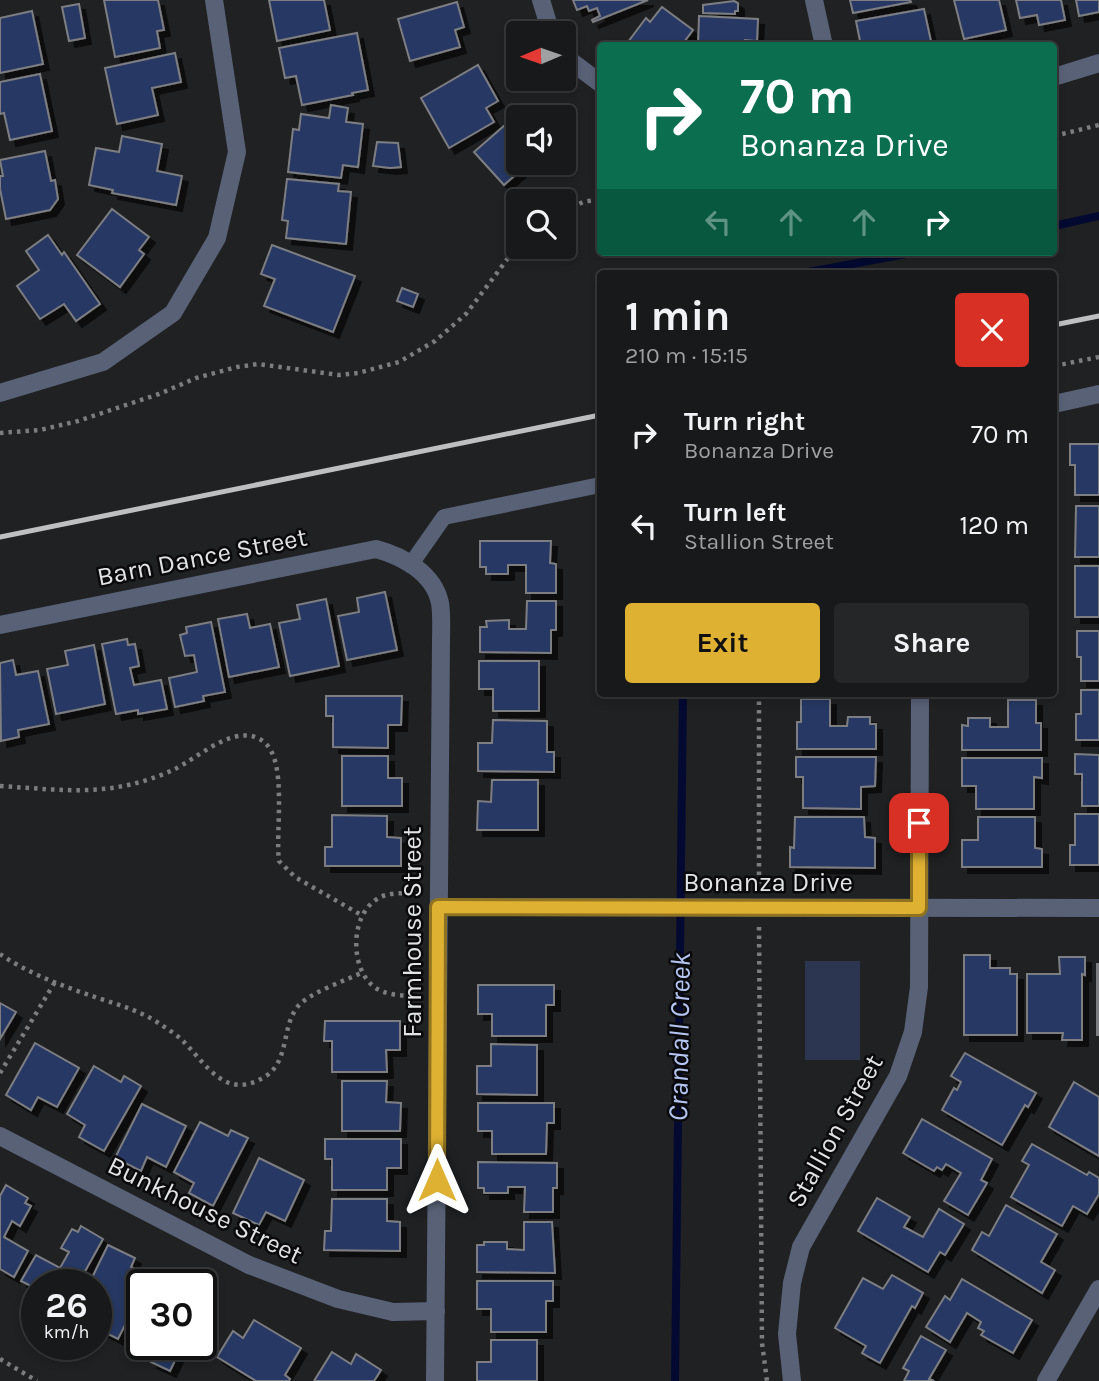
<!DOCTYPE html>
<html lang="en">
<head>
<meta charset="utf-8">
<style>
  :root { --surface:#18191a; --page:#252627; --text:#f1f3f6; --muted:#9fa0a2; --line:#363839; --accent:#deb133 }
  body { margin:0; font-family:Karla,sans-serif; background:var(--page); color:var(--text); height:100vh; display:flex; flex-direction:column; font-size:26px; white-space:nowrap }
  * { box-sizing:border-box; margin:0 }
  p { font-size:23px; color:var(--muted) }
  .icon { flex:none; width:38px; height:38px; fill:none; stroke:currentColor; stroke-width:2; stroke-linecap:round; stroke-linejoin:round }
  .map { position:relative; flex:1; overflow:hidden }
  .side { position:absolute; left:597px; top:270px; width:460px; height:427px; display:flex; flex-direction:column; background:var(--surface); border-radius:7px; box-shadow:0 4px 10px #0003,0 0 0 2px var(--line) }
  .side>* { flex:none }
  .banner { position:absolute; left:597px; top:42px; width:460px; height:214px; border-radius:7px; box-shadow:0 4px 10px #0003,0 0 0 2px var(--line); background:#0b6e4f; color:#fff; overflow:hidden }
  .needle { width:46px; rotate:268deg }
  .tools { position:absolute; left:506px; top:21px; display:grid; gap:14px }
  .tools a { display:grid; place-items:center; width:70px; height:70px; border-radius:7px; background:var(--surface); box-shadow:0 4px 10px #0003,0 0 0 2px var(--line); font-size:35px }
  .speed { position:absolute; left:21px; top:1269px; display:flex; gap:14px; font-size:35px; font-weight:700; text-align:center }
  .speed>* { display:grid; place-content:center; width:91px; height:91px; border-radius:50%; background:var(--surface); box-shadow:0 4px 10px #0003,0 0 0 2px var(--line); line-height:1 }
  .speed small { font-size:18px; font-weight:400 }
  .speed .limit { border:4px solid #111; border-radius:10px; background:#fff; color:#111 }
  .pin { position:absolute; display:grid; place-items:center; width:60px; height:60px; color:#fff; margin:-30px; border-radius:14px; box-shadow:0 4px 10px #0006 }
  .me { position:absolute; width:77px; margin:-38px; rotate:0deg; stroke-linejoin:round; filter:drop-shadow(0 0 5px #0008) }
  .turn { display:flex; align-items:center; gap:24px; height:147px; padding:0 28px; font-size:32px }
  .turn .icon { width:91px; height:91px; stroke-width:2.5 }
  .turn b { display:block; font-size:49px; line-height:60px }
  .lanes { display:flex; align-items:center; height:66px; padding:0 28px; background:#0003; justify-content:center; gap:35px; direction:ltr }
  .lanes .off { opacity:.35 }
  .round { display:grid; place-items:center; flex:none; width:74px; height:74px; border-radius:7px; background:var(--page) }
  .head { display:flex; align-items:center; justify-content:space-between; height:119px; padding:0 28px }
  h1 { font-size:42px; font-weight:700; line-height:52px }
  .action { display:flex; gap:14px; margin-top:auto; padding:14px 28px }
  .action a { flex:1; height:80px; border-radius:7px; background:var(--accent); color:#111; font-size:28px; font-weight:700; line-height:80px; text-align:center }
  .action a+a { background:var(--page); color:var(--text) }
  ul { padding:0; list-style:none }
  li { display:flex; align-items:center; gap:21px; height:91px; padding:0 28px }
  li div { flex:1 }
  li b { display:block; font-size:26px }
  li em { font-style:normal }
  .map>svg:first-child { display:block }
  .green { fill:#2c3651 }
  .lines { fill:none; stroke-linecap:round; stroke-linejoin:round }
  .stream { stroke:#030931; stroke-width:8 }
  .building { fill:#283763; stroke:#7c7e81; stroke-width:2; filter:url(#shadow) }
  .path { stroke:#7c7d7e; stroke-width:4.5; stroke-dasharray:3.5 5; stroke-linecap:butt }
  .service { stroke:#586176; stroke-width:16 }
  .minor { stroke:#586176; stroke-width:18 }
  .rail { stroke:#bebfc1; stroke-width:5 }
  .route-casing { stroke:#907321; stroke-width:18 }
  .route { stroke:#deb133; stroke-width:12 }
  .labels { text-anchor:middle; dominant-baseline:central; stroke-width:5; stroke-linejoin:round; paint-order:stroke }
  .street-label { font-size:26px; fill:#e2e3e4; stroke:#0a0a0c }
  .water-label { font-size:28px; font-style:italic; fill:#b4c5f2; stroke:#0a0a0c }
</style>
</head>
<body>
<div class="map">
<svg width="1099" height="1381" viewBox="0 0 1099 1381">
  <defs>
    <filter id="shadow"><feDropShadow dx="6" dy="6" stdDeviation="0" flood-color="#0009"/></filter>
  </defs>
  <rect width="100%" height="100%" fill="#202123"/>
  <rect class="green" x="805" y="961" width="55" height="99"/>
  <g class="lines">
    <g class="stream">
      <path d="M1054 226 1099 216"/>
      <path d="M803 273 917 252"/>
      <path d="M675 1381 683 693"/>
    </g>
  </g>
  <g class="building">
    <path d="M104 0H158L164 30 157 31 160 48 115 57Z"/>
    <path d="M269 0H324L330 30 277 41Z"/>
    <path d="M573 0H648L593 22 592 20 600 16 597 8 589 11 587 6 577 10Z"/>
    <path d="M850 0H910L911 2 853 13Z"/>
    <path d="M954 0H999L1006 30 964 39Z"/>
    <path d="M1016 0H1061L1065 20 1039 25 1037 15 1020 18Z"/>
    <path d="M1076 0H1099V12L1079 16Z"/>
    <path d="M734 1 738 3V11H735V14L703 13V5Z"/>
    <path d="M457 2 464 27 455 30 460 47 410 61 398 19Z"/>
    <path d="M79 4 85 38 69 41 62 7Z"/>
    <path d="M662 7 693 30 681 46H625L646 18 650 22Z"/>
    <path d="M924 9 932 46H861L856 21Z"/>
    <path d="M32 11 43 64 0 73V18Z"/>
    <path d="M699 16 758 19 757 41 745 40 744 46H698Z"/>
    <path d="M357 33 368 90 352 93 353 95 302 105 296 76 285 78 279 48Z"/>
    <path d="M175 53 181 82 152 88 158 115 117 124 105 68Z"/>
    <path d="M478 65 498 101 486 108 494 122 449 148 421 98Z"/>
    <path d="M40 74 52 131 10 140 4 113 0 114V82Z"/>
    <path d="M331 105 348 108 346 122 363 124 358 167 343 165 341 178 288 172 293 129 299 130 301 114 329 118Z"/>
    <path d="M520 112 525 117H518V163H529L504 185 474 152Z"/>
    <path d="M122 136 162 144 157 171 182 176 176 205 112 193 113 190 89 185 96 148 119 152Z"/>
    <path d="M377 142 398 143 401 167 390 168 373 166Z"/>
    <path d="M45 151 51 181 55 180 58 199 50 210 6 219 0 189V176H3L0 160Z"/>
    <path d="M287 179 339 184 338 191 351 192 346 244 286 238 288 221 282 220Z"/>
    <path d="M112 209 149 237 139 250 144 254 120 287 77 255Z"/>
    <path d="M48 235 62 255 64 252 100 304 76 321 64 304 40 319 17 286 39 270 26 251Z"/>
    <path d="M272 245 355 276 333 332 264 306 275 279 261 274Z"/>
    <path d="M402 288 418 294 413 307 397 301Z"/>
    <path d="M1070 444H1099V495H1075V465H1070Z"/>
    <path d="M1076 506H1099V557H1075Z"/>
    <path d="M480 541H551L550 563 556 564V593H526V565H508V574H486V567H480Z"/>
    <rect x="1075" y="566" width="24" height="51"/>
    <path d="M385 592 397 650 347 660 338 616 359 612 357 598Z"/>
    <path d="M326 599 339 666 290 676 279 623 300 619 297 605Z"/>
    <path d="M527 601H556V630H551V653L480 652V627H487L486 621 509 620V629H526Z"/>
    <path d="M247 614 250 628 270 624 279 667 229 677 218 619Z"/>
    <path d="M211 622 225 692 203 696 204 701 175 707 169 678 197 672 194 655 185 656 180 635 187 633 186 627Z"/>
    <path d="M1077 631H1099V681H1081V657H1077Z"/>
    <path d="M127 639 128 645 135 644 139 666 130 668 134 685 161 680 167 709 138 714V710L116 714 102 644Z"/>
    <path d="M94 645 105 704 56 714 47 669 68 665 65 651Z"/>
    <path d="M13 660 16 675 38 671 49 724 18 730 19 737 1 741 0 663Z"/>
    <path d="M479 661H539V711H493V689H479Z"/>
    <path d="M1081 690H1099V740H1076V714H1081Z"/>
    <path d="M326 696H402L401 725H388V748L333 747V716H326Z"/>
    <path d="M801 699H830V726H847L848 717H870V724H876V749H797V722H801Z"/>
    <path d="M1008 700H1036V723H1041V750H962V725L968 726V718H990V727H1008Z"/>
    <path d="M493 720 547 721V752H554V772L478 771V743H492Z"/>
    <path d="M1075 754 1099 755V806H1082V774H1075Z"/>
    <path d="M342 756H388V778H402V806H342Z"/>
    <path d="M796 757H876L875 786 861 787V809L803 808V777H796Z"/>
    <path d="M962 758H1042V778L1034 777V809H976V786H962Z"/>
    <path d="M492 780H538V830H477L478 801 491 802Z"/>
    <path d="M1075 814H1099V865H1070V845H1075Z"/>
    <path d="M332 815 387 816V837L401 838V866H325V847H332Z"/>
    <path d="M795 817H864L865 837 875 838V868L790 867V847L794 848Z"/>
    <path d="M978 817H1035V848L1042 849V867H962V840H978Z"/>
    <path d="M964 955H990V968H1010V974H1017V1035H964Z"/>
    <path d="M1059 957H1085V975L1082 974V1040H1062L1063 1033H1027V974H1060Z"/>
    <rect x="1097" y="964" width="2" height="71"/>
    <path d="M478 985H554V1005H546V1036H492V1014H478Z"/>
    <path d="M0 1003 16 1012 0 1039Z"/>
    <path d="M325 1021H400V1050H386L387 1072H332V1041H324Z"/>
    <path d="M35 1043 79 1068 57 1107 38 1097 31 1110 6 1095Z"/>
    <path d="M491 1044 537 1045V1095L477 1094V1066H491Z"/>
    <path d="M965 1053 1036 1093 1028 1107 1025 1105 1002 1145 942 1110 954 1088 957 1090 961 1082 951 1076Z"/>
    <path d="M94 1066 121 1082 124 1076 141 1086 104 1151 79 1137 85 1125 67 1114Z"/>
    <path d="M342 1081H387L386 1102 401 1103 400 1131H342Z"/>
    <path d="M1074 1082 1099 1097V1156L1049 1127Z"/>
    <path d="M478 1103H554V1123H547L546 1154H492V1131H478Z"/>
    <path d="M142 1104 186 1126 166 1167 147 1157 141 1171 115 1158Z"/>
    <path d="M922 1119 992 1159 981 1180 987 1183 968 1215 944 1201 961 1173 946 1164 942 1170 937 1167 934 1171 903 1153Z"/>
    <path d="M200 1122 228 1136 231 1130 248 1138 213 1206 189 1193 194 1183 174 1172Z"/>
    <path d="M325 1139H401V1168H387V1190H332V1159H325Z"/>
    <path d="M1032 1144 1087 1175 1089 1172 1099 1178V1194L1087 1214 1073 1206 1062 1226 1011 1197 1029 1165 1022 1161Z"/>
    <path d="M259 1158 304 1180 285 1221 266 1212 259 1225 233 1213Z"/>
    <path d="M478 1162 557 1163V1188H553V1212H524L525 1187H508V1193H484V1188H478Z"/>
    <path d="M6 1185 28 1198 25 1203 31 1206 20 1226 12 1221 4 1237 28 1251 14 1277 0 1269V1196Z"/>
    <path d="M877 1198 910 1217 904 1227 923 1237 939 1209 964 1224 945 1255 940 1252 928 1272 858 1231Z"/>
    <path d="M332 1199H387V1221L400 1222V1251L324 1250 325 1231H331Z"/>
    <path d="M1006 1205 1057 1234 1041 1262 1055 1270 1042 1293 972 1250 982 1232 989 1236Z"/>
    <path d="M524 1222H552L555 1273 477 1272V1245H484V1242H507V1249L524 1250Z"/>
    <path d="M81 1226 103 1239 78 1284H37V1289L21 1281 36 1255 60 1268 69 1252 61 1248 72 1229 78 1232Z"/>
    <path d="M108 1245 135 1258 131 1267 149 1276 145 1284H142V1291L118 1339 96 1328V1284H89Z"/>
    <path d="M892 1275 923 1293 915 1308 912 1306 880 1363 862 1353 866 1346 835 1328 863 1278 883 1289Z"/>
    <path d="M962 1279 1032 1320 1013 1353 981 1335 984 1331 978 1328 981 1322 967 1313 950 1342 926 1327 945 1296 950 1300Z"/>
    <path d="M477 1281H553V1301H546V1332H491V1309H477Z"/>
    <path d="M142 1314V1344H183L170 1371 151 1362 154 1357 128 1344Z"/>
    <path d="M254 1320 301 1348 285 1375 290 1379 289 1381H256L217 1357 233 1331 243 1338Z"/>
    <path d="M921 1336 946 1350 929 1379 934 1381H904L909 1371 903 1368Z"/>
    <path d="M491 1340H537V1381H477V1362H491Z"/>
    <path d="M332 1352 351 1364 356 1354 381 1370 374 1381H314Z"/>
  </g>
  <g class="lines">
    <g class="path">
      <path d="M1054 136 1099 125"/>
      <path d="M564 211 583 202 600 199"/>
      <path d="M1054 366 1099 357"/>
      <path d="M0 433 40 430 78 421 159 394 196 378 237 367 258 364 339 375 358 373 399 362 435 341 466 314 518 245"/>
      <path d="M759 693V889"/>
      <path d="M0 786C65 790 111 798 173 770 197 759 237 720 264 742 288 761 275 832 279 861L295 877 363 916"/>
      <path d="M419 893C405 894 389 891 377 899 350 916 350 967 373 986 385 996 405 996 420 996"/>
      <path d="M759 927 762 1343 767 1381"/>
      <path d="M0 954C29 974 65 987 98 998 119 1005 138 1010 157 1022 166 1028 176 1034 183 1041 207 1065 226 1102 266 1076 290 1060 281 1025 299 1005 312 992 344 981 361 973"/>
      <path d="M0 1073 55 982"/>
      <path d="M0 1359 37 1381"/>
    </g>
    <path class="service" d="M411 564 444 517 600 485"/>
    <g class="minor">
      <path d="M541 0 551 33"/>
      <path d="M814 0 824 46"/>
      <path d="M564 56 600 83"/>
      <path d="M1054 77 1099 63"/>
      <path d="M0 393 103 362 173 313 217 238 237 152 214 0"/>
      <path d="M1054 404 1099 394"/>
      <path d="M0 625 376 549C402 556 434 573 440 603 442 615 441 629 441 642L435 1381"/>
      <path d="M438 907 1099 908"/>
      <path d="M0 1136 249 1265 338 1299 393 1312 436 1311"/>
      <path d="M792 1381 787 1334 792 1283 801 1247 898 1076 913 1032 919 987 920 693"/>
      <path d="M1046 1381 1099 1289"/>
    </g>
    <g class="rail">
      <path d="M1054 325 1099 316"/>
      <path d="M0 537 600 415"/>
    </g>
  </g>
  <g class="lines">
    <defs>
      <path id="route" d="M437 1180 438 907 919 908V823"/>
    </defs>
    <use href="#route" class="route-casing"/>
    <use href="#route" class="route"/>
  </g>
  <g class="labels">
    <g class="street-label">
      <text transform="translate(202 557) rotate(-11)">Barn Dance Street</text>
      <text x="768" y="882">Bonanza Drive</text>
      <text transform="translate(412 932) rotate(-90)">Farmhouse Street</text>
      <text transform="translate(835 1131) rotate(-61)">Stallion Street</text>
      <text transform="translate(205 1210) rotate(26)">Bunkhouse Street</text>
    </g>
    <g class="water-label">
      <text transform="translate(679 1037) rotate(-89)">Crandall Creek</text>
    </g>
  </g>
</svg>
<div class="tools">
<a><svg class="needle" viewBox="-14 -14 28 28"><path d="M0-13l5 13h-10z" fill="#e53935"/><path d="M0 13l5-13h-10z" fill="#9fa0a2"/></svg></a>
<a><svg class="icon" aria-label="sound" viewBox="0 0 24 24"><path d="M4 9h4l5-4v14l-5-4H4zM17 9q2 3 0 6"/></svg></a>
<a><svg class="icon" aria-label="search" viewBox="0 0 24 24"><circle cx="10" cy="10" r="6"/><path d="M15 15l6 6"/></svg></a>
</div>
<div class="speed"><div>26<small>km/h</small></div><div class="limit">30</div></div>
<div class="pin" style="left:919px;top:823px;background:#d93025"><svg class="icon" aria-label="arrive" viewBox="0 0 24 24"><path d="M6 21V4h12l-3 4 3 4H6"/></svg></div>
<svg class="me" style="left:437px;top:1180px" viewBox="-20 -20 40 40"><path d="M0-17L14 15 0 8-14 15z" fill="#deb133" stroke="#fff" stroke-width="4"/></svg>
<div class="banner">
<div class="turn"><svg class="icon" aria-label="right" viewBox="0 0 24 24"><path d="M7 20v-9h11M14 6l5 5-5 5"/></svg><div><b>70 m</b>Bonanza Drive</div></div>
<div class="lanes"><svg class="icon off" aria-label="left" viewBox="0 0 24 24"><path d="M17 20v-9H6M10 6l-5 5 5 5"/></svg><svg class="icon off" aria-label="ahead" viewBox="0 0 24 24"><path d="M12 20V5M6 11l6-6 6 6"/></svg><svg class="icon off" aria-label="ahead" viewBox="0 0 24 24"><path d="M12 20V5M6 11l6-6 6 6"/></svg><svg class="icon" aria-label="right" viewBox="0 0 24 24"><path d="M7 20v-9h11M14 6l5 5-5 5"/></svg></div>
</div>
<section class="side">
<div class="head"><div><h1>1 min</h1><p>210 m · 15:15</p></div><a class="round" style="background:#d93025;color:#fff"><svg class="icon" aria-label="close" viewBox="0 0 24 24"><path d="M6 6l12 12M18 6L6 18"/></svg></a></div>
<ul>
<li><svg class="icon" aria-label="right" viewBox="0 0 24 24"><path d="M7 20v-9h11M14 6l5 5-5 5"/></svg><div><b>Turn right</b><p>Bonanza Drive</p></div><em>70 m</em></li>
<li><svg class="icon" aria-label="left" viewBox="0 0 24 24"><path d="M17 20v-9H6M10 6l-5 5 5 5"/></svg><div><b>Turn left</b><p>Stallion Street</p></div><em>120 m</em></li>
</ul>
<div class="action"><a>Exit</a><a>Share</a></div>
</section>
</div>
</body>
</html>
